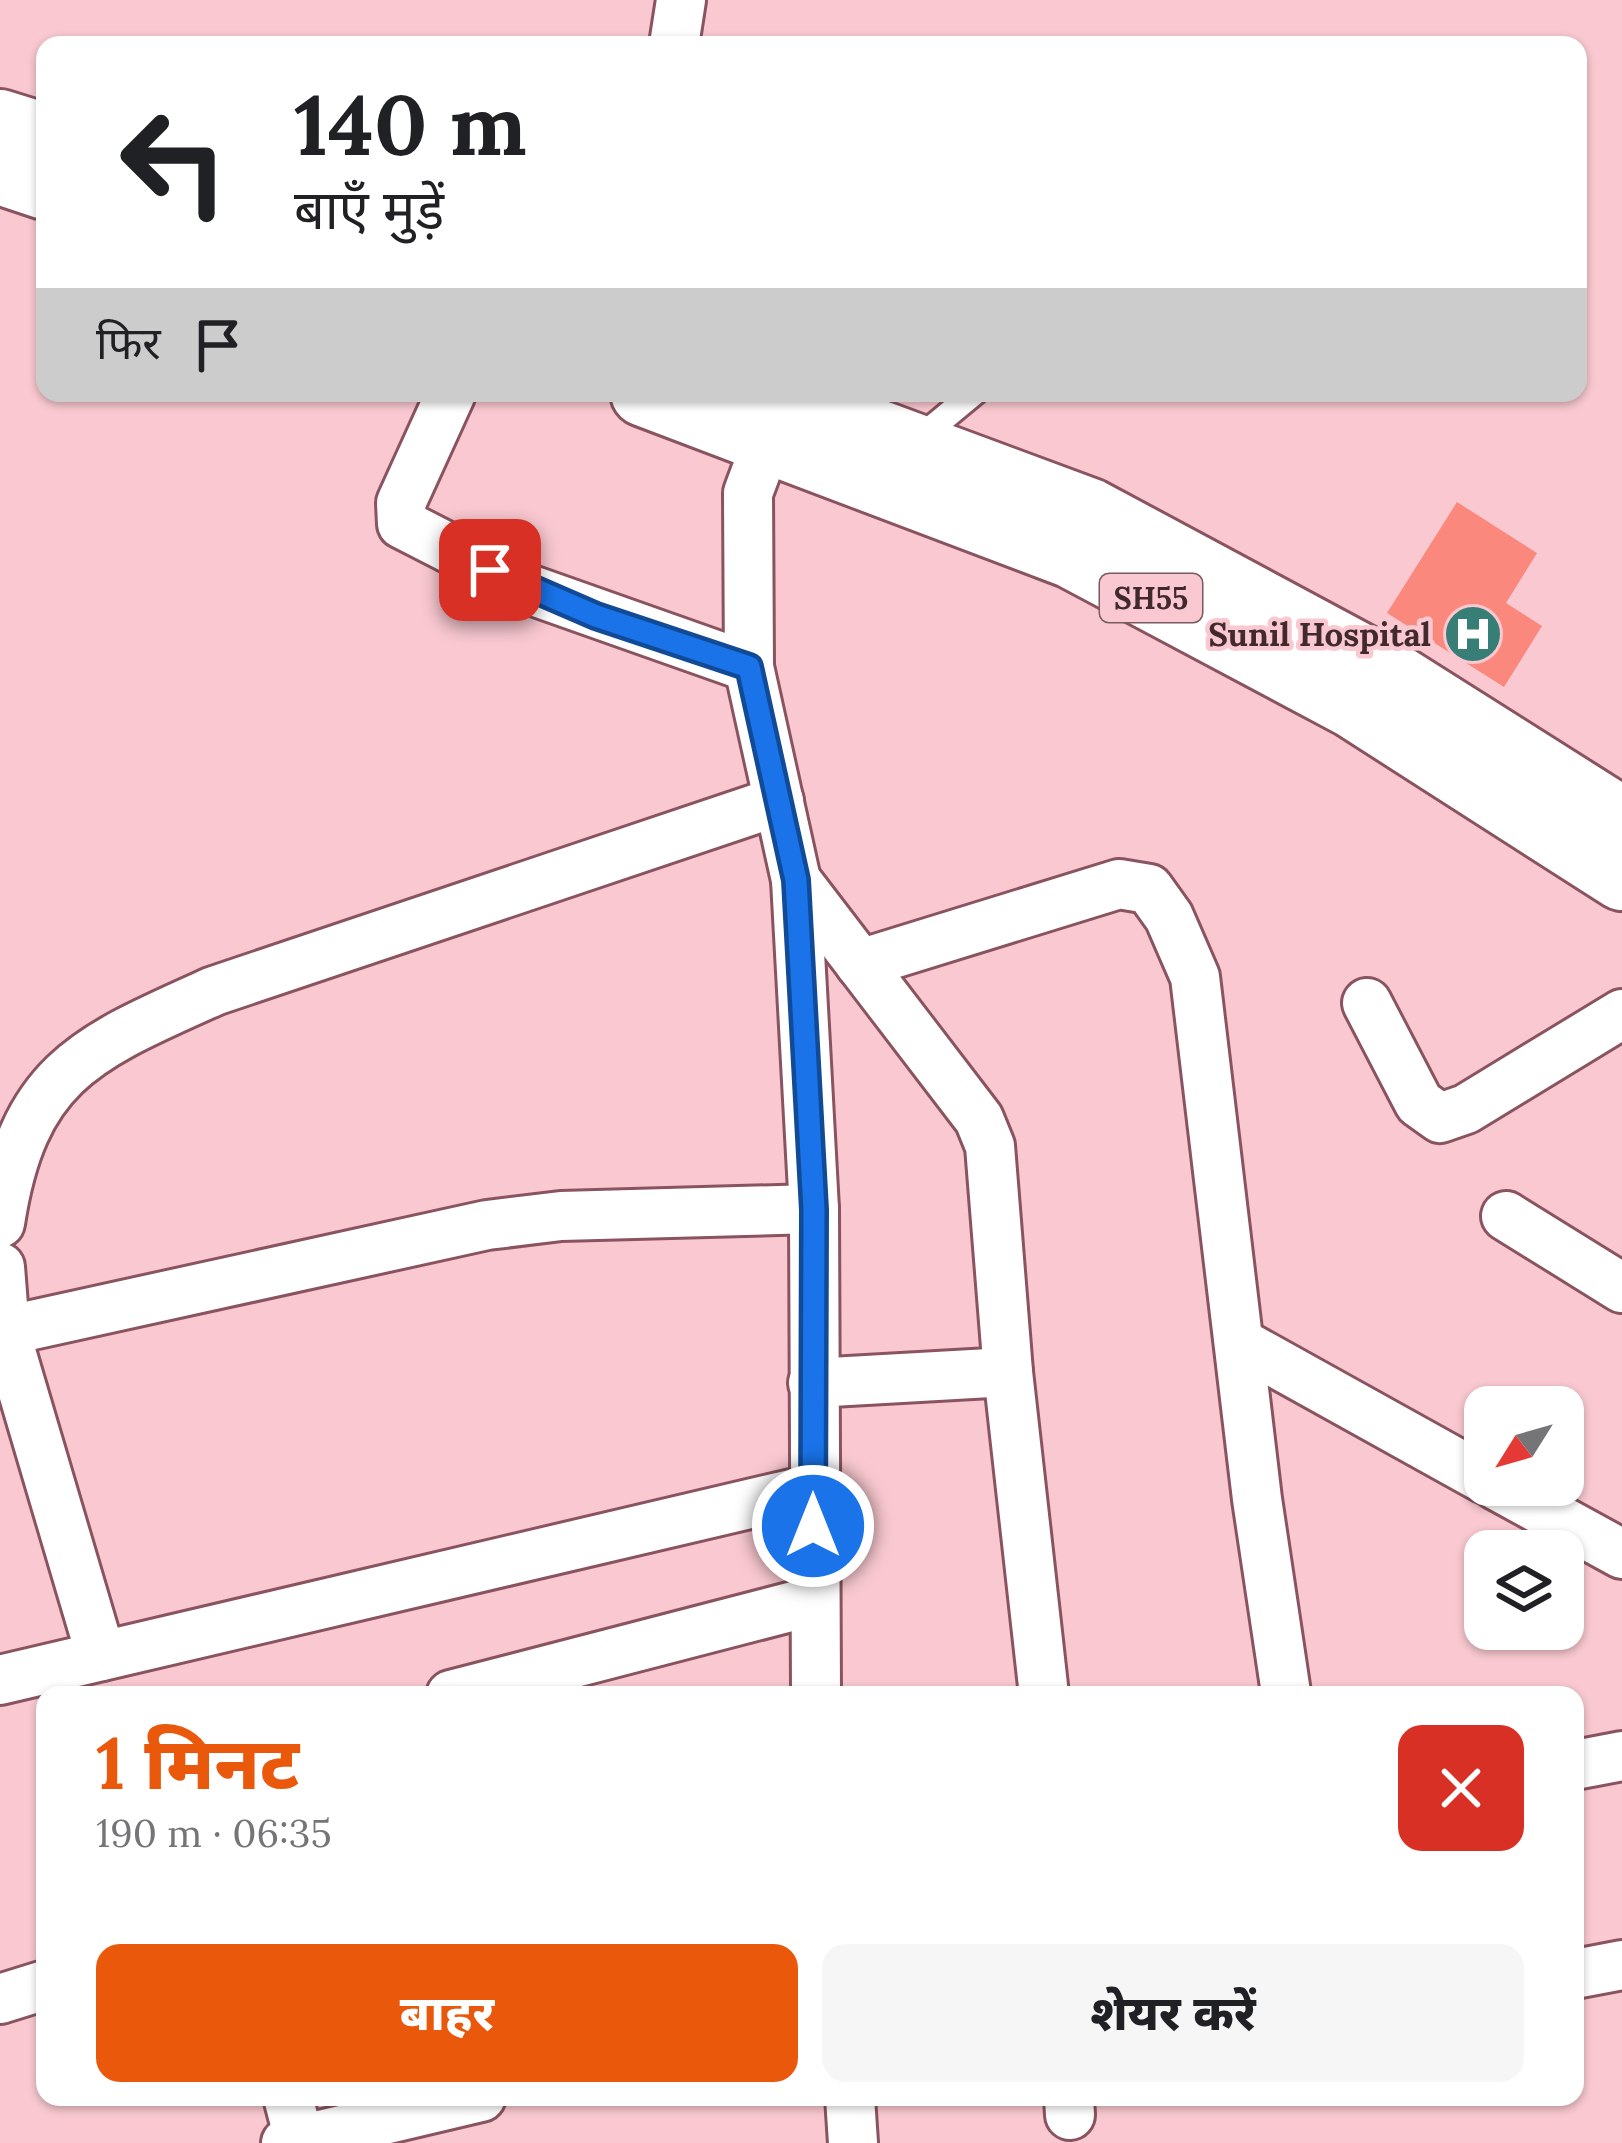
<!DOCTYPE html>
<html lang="hi">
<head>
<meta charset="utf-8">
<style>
  :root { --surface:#fff; --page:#f6f6f6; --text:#202124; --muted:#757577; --accent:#ea580c }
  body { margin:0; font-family:Lora,"Noto Sans Devanagari",serif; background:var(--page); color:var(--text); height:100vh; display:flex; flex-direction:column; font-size:45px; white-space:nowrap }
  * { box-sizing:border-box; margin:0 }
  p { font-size:39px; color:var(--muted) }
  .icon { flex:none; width:66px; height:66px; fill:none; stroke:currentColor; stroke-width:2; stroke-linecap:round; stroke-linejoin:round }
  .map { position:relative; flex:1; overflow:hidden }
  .side { position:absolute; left:36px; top:1686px; width:1548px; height:420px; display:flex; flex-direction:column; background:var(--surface); border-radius:24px; box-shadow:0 3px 9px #0004 }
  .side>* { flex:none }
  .hud { position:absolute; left:36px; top:36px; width:1551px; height:366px; border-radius:24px; box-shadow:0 3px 9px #0004; background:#fff; color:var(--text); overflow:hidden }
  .needle { width:78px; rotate:233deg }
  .tools { position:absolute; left:1464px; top:1386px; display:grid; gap:24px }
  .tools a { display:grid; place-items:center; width:120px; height:120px; border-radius:24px; background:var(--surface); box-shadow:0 3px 9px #0004; font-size:60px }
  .pin { position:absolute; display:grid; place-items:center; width:102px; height:102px; color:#fff; margin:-51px; border-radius:24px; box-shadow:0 6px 18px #0006 }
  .me { position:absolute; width:132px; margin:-66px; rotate:0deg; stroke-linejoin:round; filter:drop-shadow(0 0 9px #0008) }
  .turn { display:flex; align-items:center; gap:42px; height:252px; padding:0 60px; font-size:54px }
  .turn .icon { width:156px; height:156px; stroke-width:2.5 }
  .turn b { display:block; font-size:84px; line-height:102px }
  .then { display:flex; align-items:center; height:114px; padding:0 60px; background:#0003; gap:24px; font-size:45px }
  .round { display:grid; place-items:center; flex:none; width:126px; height:126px; border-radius:24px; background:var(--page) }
  .summary { display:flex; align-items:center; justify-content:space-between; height:204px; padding:0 60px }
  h1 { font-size:72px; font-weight:800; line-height:90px; color:var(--accent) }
  .primary-button { display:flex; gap:24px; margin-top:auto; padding:24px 60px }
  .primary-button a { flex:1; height:138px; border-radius:24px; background:var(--accent); color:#fff; font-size:48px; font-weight:800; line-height:138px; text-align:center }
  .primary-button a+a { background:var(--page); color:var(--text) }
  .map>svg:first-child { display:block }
  .building { fill:#fb887d }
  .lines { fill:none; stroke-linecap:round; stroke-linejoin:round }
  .service-casing { stroke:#89545f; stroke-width:30 }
  .minor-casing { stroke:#89545f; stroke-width:54 }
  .primary-casing { stroke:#89545f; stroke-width:72 }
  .service { stroke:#fff; stroke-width:24 }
  .minor { stroke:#fff; stroke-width:48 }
  .primary { stroke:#fff; stroke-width:66 }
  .route-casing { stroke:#114b97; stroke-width:30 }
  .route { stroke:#1a73e8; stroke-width:21 }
  .labels { text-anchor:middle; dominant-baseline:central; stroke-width:9; stroke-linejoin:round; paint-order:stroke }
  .shield { fill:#f9c8d0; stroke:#78595f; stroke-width:3 }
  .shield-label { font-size:30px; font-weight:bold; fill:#41292e }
  .poi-label { font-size:33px; font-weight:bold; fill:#41292e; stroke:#f9c8d0; text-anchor:end }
</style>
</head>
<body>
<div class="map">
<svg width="1622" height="2143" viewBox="0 0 1622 2143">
  <rect width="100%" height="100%" fill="#f9c8d0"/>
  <path class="building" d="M1457 502 1537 553 1506 603 1542 626 1504 687 1387 613Z"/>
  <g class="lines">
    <defs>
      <path id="service" d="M916 441 974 393"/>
      <g id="minor">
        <path d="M674 45 681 0"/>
        <path d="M451 393 401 503 402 524 531 590 749 667"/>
        <path d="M767 442 748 493 749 667 796 880 814 1209 816 1695"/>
        <path d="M796 880 979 1119 990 1146 1008 1372 1044 1695"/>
        <path d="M860 964 1119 884 1149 889 1169 917 1195 977 1257 1499 1286 1693"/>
        <path d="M1367 1003 1419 1103 1440 1118 1466 1109 1622 1014"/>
        <path d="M1506 1216 1622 1288"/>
        <path d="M0 1223C23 1072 87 1048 214 991L779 801"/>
        <path d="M0 1267 5 1331 101 1656"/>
        <path d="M5 1331 487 1225 561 1216 814 1209"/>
        <path d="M1242 1344 1485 1479"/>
        <path d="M813 1383 1008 1372"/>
        <path d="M1496 1485 1622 1554"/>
        <path d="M0 1680 813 1489"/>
        <path d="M451 1695 813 1601"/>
        <path d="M1575 1765 1622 1756"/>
        <path d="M1575 1974 1622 1965"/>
        <path d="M0 1999 45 1985"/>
        <path d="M288 2097 299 2139"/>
        <path d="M850 2097 853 2143"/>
        <path d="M1069 2097 1070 2115"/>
        <path d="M286 2143 481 2097"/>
      </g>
      <g id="primary">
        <path d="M0 123 45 137"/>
        <path d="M0 171 45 186"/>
        <path d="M644 393 1072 555 1352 704 1622 877"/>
        <path d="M769 393 1090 512 1375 665 1622 821"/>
      </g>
    </defs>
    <use href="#service" class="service-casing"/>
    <use href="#minor" class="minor-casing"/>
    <use href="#primary" class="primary-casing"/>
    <use href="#service" class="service"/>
    <use href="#minor" class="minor"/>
    <use href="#primary" class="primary"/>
  </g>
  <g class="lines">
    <defs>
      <path id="route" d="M490 570 596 616 749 667 796 880 814 1210 813 1526"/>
    </defs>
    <use href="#route" class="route-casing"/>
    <use href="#route" class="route"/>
  </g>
  <defs>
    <symbol id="hospital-disc" viewBox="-11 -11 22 22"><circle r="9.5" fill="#377e77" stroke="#f9c8d0"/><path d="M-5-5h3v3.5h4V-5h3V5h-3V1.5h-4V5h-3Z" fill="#fff"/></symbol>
  </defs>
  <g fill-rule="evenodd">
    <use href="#hospital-disc" x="1440" y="601" width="66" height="66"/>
  </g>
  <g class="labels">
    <rect class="shield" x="1100" y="574" width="102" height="48" rx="9"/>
    <g class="shield-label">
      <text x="1151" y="598">SH55</text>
    </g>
    <g class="poi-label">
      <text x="1431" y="634">Sunil Hospital</text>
    </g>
  </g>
</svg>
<div class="tools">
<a><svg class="needle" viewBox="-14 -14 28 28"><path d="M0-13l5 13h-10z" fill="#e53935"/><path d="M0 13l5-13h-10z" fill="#757577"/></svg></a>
<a><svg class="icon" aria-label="layers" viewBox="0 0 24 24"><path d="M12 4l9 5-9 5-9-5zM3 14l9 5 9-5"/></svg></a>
</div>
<div class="pin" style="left:490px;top:570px;background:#d93025"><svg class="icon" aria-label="arrive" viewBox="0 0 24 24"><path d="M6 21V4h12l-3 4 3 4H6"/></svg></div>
<svg class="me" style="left:813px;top:1526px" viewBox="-20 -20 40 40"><circle r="17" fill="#1a73e8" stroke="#fff" stroke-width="3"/><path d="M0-11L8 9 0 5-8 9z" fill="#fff"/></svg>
<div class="hud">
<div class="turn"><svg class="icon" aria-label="left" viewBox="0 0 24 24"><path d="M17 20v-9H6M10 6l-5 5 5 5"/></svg><div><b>140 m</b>बाएँ मुड़ें</div></div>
<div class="then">फिर<svg class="icon" aria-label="arrive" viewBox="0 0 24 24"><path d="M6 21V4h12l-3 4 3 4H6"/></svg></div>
</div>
<section class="side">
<div class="summary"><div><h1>1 मिनट</h1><p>190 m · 06:35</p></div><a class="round" style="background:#d93025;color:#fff"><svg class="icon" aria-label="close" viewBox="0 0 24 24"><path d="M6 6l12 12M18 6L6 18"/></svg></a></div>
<div class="primary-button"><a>बाहर</a><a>शेयर करें</a></div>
</section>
</div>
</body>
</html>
